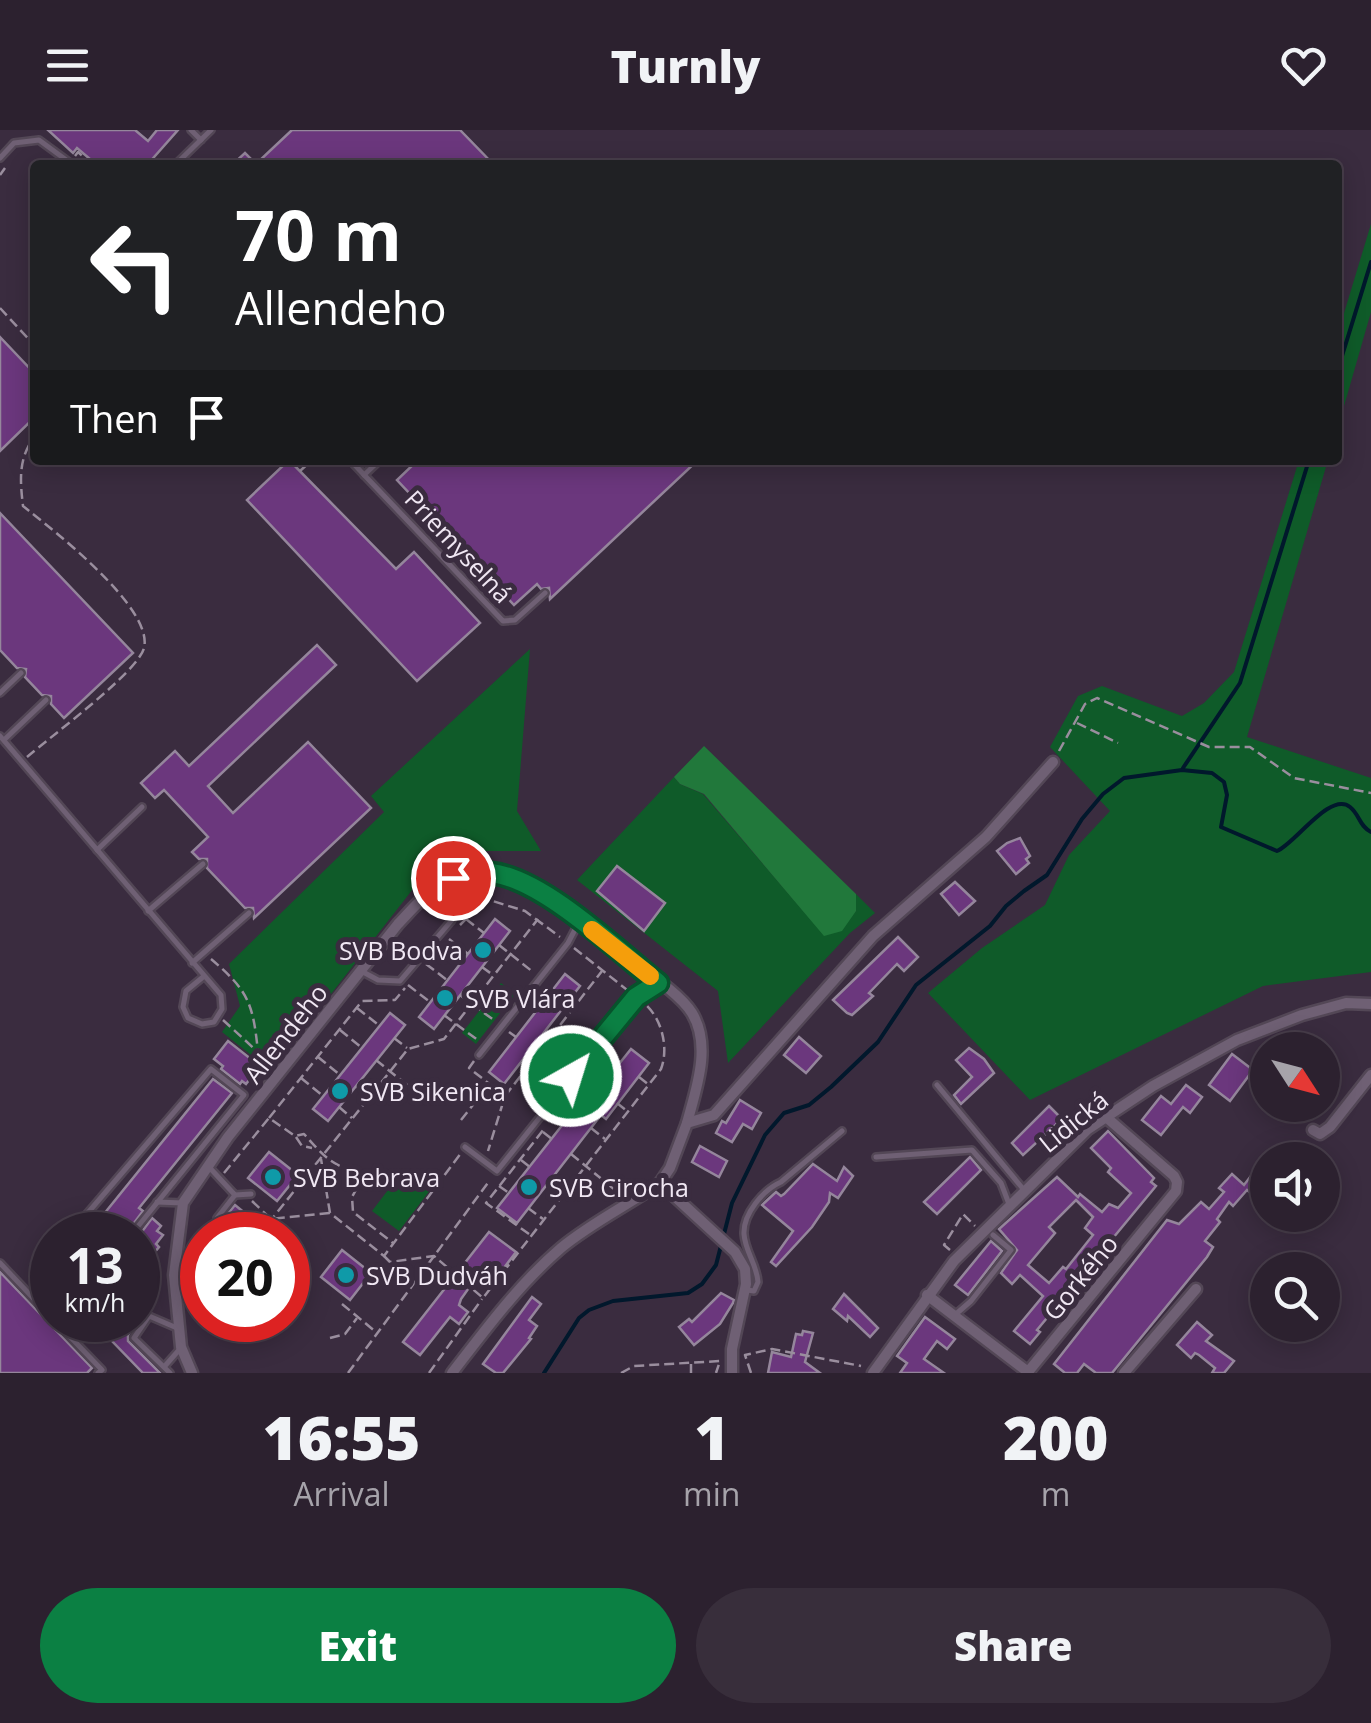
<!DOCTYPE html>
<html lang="en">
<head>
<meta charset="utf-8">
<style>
  :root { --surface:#2c212f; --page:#382e3b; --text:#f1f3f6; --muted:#a6a3aa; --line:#483e4b; --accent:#0b8043 }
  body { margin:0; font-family:"Open Sans",sans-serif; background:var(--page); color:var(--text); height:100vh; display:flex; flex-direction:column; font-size:38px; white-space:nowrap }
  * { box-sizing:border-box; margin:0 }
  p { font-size:32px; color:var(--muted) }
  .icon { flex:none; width:55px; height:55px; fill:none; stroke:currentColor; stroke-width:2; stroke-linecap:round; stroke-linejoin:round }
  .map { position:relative; height:1243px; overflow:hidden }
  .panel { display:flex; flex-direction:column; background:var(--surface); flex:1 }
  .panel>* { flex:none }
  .top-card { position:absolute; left:30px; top:30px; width:1312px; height:305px; border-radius:10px; box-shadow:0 5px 25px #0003,0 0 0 2px var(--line); background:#202124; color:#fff; overflow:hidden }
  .needle { width:65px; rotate:126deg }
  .buttons { position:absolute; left:1250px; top:902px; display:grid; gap:20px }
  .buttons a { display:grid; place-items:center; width:90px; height:90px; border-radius:50%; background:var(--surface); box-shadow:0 5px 25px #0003,0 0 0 2px var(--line); font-size:50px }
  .speed { position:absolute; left:30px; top:1082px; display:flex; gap:20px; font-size:50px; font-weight:700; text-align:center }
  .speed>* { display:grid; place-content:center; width:130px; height:130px; border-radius:50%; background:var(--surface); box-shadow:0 5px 25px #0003,0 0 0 2px var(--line); line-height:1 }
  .speed small { font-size:25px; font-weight:400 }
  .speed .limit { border:15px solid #d22; background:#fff; color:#111 }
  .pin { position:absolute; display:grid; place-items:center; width:85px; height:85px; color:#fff; margin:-42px; border:5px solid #fff; border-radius:50%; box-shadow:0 2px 10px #0007 }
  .me { position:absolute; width:110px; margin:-55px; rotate:39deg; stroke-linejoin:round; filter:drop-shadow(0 0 8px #0008) }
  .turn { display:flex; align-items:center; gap:35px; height:210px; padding:0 40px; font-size:45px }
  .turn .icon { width:130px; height:130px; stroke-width:2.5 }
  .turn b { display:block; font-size:70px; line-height:85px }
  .then { display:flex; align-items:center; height:95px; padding:0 40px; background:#0003; gap:20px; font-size:38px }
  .eta { display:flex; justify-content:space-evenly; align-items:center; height:170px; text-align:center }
  .eta b { font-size:60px; font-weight:800; line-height:70px }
  .button { display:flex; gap:20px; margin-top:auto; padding:20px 40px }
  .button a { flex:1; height:115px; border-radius:60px; background:var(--accent); color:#fff; font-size:40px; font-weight:800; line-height:115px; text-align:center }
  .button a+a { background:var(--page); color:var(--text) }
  header { display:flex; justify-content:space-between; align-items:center; height:130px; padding:0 40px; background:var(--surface); font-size:45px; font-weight:800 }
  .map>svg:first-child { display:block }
  .green { fill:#0f5b29 }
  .forest { fill:#21783b }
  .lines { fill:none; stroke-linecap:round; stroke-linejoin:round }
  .stream { stroke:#01182c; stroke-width:4 }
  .building { fill:#6b377d; stroke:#95869c; stroke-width:2.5; fill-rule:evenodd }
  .lane-casing { stroke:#534756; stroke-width:10 }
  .street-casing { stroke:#534756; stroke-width:15 }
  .path { stroke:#9a8e9e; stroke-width:2.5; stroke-dasharray:10 5; stroke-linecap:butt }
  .lane { stroke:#6f6074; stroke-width:5 }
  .street { stroke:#6f6074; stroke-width:10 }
  .route-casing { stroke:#07532c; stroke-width:25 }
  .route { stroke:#0b8043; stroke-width:18 }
  .slow { stroke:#f59e0b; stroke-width:18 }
  .culture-dot { fill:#0f9aa8; stroke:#3a2c3f; stroke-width:4 }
  .labels { text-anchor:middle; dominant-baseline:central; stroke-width:10; stroke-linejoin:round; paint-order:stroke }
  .street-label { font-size:25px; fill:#f0e7f3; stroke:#3a2c3f }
  .poi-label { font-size:25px; fill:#f0e7f3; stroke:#3a2c3f; text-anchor:start }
</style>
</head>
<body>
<header><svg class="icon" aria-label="menu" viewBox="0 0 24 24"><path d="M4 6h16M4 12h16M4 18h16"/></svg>Turnly<svg class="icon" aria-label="heart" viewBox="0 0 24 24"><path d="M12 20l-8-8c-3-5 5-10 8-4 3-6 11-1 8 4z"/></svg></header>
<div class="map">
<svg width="1371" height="1243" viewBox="0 0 1371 1243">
  <rect width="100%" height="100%" fill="#3a2c3f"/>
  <g class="green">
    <path d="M1371 94V182L1338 297V203Z"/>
    <path d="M1299 330H1328L1247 607 1371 648V842L1263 856 1030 970 928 863 982 818 1045 775 1069 725 1110 681 1050 617 1078 566 1102 556 1182 586 1204 573 1234 542Z"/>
    <path d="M530 519 517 681 541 721H474L427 741 271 941 222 902 240 876 229 834 384 682 371 666Z"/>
    <path d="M674 647 680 654 703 664 824 805 856 781V764L875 783 850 803 728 933 718 861 577 750Z"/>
    <path d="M501 853 515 864 476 914 462 903Z"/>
    <path d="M404 1039 431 1059 399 1101 372 1081Z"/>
  </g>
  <path class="forest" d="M704 616 856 764V781L842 801 824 806 704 664 680 654 674 647Z"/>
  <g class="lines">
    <g class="stream">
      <path d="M1338 239 1371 132"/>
      <path d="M1183 638 1240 553 1309 330"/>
      <path d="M544 1243 579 1188 589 1180 613 1171 688 1163 702 1154 716 1135 732 1073 765 1005 784 983 809 975 831 957 878 912 916 855 990 796 1006 776 1024 761 1047 745 1082 689 1103 664 1124 648 1182 640 1212 643 1224 652 1227 665 1221 697 1277 721C1295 714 1330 661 1350 677 1360 685 1359 696 1371 702"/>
    </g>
  </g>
  <g class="building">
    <path d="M48 0H135L148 11 157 0H178L147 35H97L77 18 73 23Z"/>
    <path d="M292 0H460L494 35H232L245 23 256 34Z"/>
    <path d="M0 207 35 244V287L0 321Z"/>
    <path d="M289 330 396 439 414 422 480 493 417 551 247 370Z"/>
    <path d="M418 330H698L550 469 549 458 541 459 537 454 514 475 397 350Z"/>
    <path d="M0 383 133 523 64 588 51 574V566L42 565 25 547 26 539 17 538 0 520Z"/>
    <path d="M317 515 336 535 208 656 233 683 308 612 371 678 254 788 253 778H245L207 738V729H199L192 722 208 707 164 660 155 668 141 653 175 621 189 636Z"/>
    <path d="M1020 708 1030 726 1026 729 1029 733 1016 744 997 721 1007 713Z"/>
    <path d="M617 736 665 773 644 801 597 761Z"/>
    <path d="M955 752 975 771 959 785 941 764Z"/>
    <path d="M495 789 510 801 434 899 419 887Z"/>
    <path d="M898 807 918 827 904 841 897 834 869 863 873 866 852 885 847 883 833 870Z"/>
    <path d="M565 844 580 856 504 954 489 942Z"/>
    <path d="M390 883 405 895 328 991 313 979Z"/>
    <path d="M799 907 821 926 806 943 784 925Z"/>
    <path d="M228 911 256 933 249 942 253 945 246 954 242 951 240 954 221 939 223 936 214 929Z"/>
    <path d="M969 918 984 929 994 943 961 974 954 965 972 947 956 930Z"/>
    <path d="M631 919 649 933 606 989 601 985 517 1093 497 1078 582 970 587 974Z"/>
    <path d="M1232 924 1253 940 1230 971 1209 955Z"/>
    <path d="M213 949 232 963 139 1078 143 1081 125 1105H87Z"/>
    <path d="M1186 955 1202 967 1190 983 1183 977 1161 1005 1142 990 1161 966 1171 974Z"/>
    <path d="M740 970 761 983 752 999 743 994 732 1012 716 1003 722 991 726 993Z"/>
    <path d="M1049 976 1062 989 1023 1025 1012 1013Z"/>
    <path d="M1108 1001 1154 1048 1151 1052 1156 1056 1037 1200 1040 1202 1030 1214 1014 1201 1043 1166 1020 1145 1012 1154 1001 1143 1017 1120 999 1099 1057 1047 1078 1067 1080 1064 1102 1082 1109 1074 1118 1078 1131 1063 1108 1042 1111 1038 1091 1018ZM1076 1070 1093 1087 1085 1098 1093 1105 1066 1139 1063 1137 1049 1153 1028 1135 1055 1103 1049 1097Z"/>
    <path d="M700 1016 727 1031 719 1047 692 1032Z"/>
    <path d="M269 1022 298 1045 277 1071 248 1048Z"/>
    <path d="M970 1027 981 1040 937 1084 924 1072Z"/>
    <path d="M813 1034 837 1051 844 1037 853 1046 838 1068 830 1063 829 1072 812 1097 776 1136 771 1132 793 1101 762 1075 776 1062 781 1066 784 1064Z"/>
    <path d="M1254 1042 1263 1049 1252 1064 1247 1060 1233 1076 1229 1072 1217 1089 1220 1092 1205 1111 1213 1117 1207 1127 1112 1243H1096L1084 1234 1077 1243H1065L1054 1234 1167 1090 1179 1094 1201 1072 1209 1079 1224 1062 1219 1058 1232 1044 1244 1055Z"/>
    <path d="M235 1075 252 1089 239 1105H200L211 1092 217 1097Z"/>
    <path d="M152 1088 161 1096 157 1101 163 1105 156 1114 159 1117 138 1142V1107Z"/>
    <path d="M489 1102 516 1122 491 1155 478 1145 461 1169 459 1175 468 1182 459 1194 450 1187 420 1225 403 1212Z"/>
    <path d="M991 1111 1002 1121 968 1165 955 1155Z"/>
    <path d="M342 1120 371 1143 350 1170 321 1147Z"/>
    <path d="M0 1142 92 1238 87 1243H0Z"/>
    <path d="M721 1163 734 1170 733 1173 720 1194 694 1215 679 1197 689 1189 692 1192Z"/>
    <path d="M844 1164 878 1198 870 1207 848 1186 847 1191 833 1179Z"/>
    <path d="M532 1167 541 1174 529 1190 537 1196 529 1208 531 1209 503 1243H496L483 1234Z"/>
    <path d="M138 1184 141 1187 128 1205V1211L160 1243H143L112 1211 124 1199 112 1190H138Z"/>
    <path d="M925 1187 955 1209 947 1219 937 1211 924 1229 944 1243H900L907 1233 897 1226Z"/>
    <path d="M1197 1192 1212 1205 1206 1211 1234 1231 1224 1243H1212L1215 1238 1199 1225 1195 1223 1191 1228 1177 1215Z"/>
    <path d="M803 1201 813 1203 805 1232 820 1243H768L772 1222 791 1227 796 1204 802 1205Z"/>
  </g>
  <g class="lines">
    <defs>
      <g id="lane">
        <path d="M191 0 201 10"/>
        <path d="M0 28 14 13 39 10 73 35"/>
        <path d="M175 35 211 0"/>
        <path d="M350 330 503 491 515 490 545 463"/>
        <path d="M364 345 380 330"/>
        <path d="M0 563 21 543"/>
        <path d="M0 606 221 865 222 879 214 892 202 894 188 888 183 877 186 861 203 847"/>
        <path d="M4 610 46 570"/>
        <path d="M97 720 142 677"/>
        <path d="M148 781 203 734"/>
        <path d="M192 833 249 783"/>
        <path d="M363 842 378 850 400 851 452 790"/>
        <path d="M479 925 568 813 579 792"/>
        <path d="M937 955 1024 1060"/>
        <path d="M465 1017 497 1041 636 867 657 853"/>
        <path d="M876 1027 972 1020 1001 1053 1009 1074"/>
        <path d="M209 1037 235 1065 251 1064"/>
        <path d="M157 1072 183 1073"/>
        <path d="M217 1088 235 1065"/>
        <path d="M75 1105 80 1092 211 939 244 965 131 1105"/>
        <path d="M0 1133 52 1188"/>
        <path d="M747 1160 754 1161 758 1152C757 1135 745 1121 744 1104 743 1084 763 1060 781 1052L842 1001"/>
        <path d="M138 1176 149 1186"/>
        <path d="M956 1184 971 1171 1011 1120 993 1105"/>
        <path d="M54 1190 102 1240 98 1243"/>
        <path d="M101 1190 113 1201"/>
        <path d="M164 1237 179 1220"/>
        <path d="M170 1243 134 1208 149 1186 177 1198"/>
      </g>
      <g id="street">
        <path d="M1313 1000 1320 1004 1330 997 1371 945"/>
        <path d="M660 1053 735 1122 745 1139 746 1154 732 1219V1243"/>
        <path d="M927 1165 1028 1242 1176 1061 1177 1052 1174 1046 1106 987"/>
        <path d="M192 1243 181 1217 174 1145 183 1073 228 1007 398 794C414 777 429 759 450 749 512 720 578 788 622 824 641 839 679 862 692 883 712 916 696 959 687 993"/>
        <path d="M452 1243C486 1199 519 1154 561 1118 591 1093 628 1075 660 1053L670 1038 687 993 714 985 873 806 986 707 1053 632"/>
        <path d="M873 1243 954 1131 1088 999 1153 956 1237 910 1302 885 1346 873 1371 874"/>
        <path d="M1124 1243 1196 1159"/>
      </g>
    </defs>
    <use href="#lane" class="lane-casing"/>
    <use href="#street" class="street-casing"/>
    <g class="path">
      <path d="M75 26 78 22 92 35"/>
      <path d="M0 45 5 38"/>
      <path d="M0 178 35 216"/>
      <path d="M300 341 312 330"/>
      <path d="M1077 593 1118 613"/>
      <path d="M1059 621 1085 574 1097 568 1209 617H1250L1294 648 1371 663"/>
      <path d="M27 627C50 607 138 542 144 518 154 478 53 400 23 376 20 350 18 328 35 306"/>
      <path d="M466 789 484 803"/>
      <path d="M460 795 486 769 525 781 560 807"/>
      <path d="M449 809 468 824"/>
      <path d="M499 815 533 842"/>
      <path d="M574 818 631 863"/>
      <path d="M211 829C249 861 253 874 258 922"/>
      <path d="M426 834 447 850"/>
      <path d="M482 837 493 845"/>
      <path d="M408 855 430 872"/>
      <path d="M460 865 495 891"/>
      <path d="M357 878 380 896"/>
      <path d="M444 885 479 911"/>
      <path d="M223 890 272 935"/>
      <path d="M340 900 362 918"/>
      <path d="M509 902 516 907"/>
      <path d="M394 908 407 918"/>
      <path d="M606 921 620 932"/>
      <path d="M318 927 340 945"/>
      <path d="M376 930 422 967"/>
      <path d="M474 931 469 938 505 966 488 1021"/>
      <path d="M639 947 648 954"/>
      <path d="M301 948 323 966"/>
      <path d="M585 948 599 959"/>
      <path d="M520 949 545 969"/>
      <path d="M356 956 369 967"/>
      <path d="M505 966 602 841"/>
      <path d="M617 973 627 981"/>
      <path d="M563 976 572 983"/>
      <path d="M339 977 352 988"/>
      <path d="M269 988 362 871 395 870 405 858"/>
      <path d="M461 990 488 956"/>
      <path d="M591 998 605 1009"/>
      <path d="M543 1002 552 1009"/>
      <path d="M296 1007 302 1016 312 1018"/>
      <path d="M571 1024 620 1064"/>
      <path d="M321 1029 330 1083 384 1126 461 1023"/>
      <path d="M521 1030 530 1037"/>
      <path d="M224 1043 269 988 295 1006 304 1004C322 1024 329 1034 356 1042L361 1051 352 1067 353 1082 393 1113"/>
      <path d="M549 1051 564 1062"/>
      <path d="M499 1056 509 1063"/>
      <path d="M252 1071 271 1089 330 1083"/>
      <path d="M528 1078 543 1089"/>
      <path d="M529 1104 486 1073 544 999"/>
      <path d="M259 1105 408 919 444 909 538 789"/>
      <path d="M950 1120 944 1115 963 1084 975 1096"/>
      <path d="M384 1126 390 1132 434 1126 483 1168 661 939C669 918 662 889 645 874"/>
      <path d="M393 1134 413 1151"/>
      <path d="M342 1174 376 1202"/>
      <path d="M238 1200 246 1190"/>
      <path d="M330 1208 345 1204 357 1188"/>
      <path d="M691 1234V1243"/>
      <path d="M348 1243 490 1050"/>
      <path d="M429 1243 482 1169"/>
      <path d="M621 1243 634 1236 720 1231 716 1243"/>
      <path d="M751 1243 745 1225 772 1219 861 1236"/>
    </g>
    <use href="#lane" class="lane"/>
    <use href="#street" class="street"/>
  </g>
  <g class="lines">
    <defs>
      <path id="route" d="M453 748C465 746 479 741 491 743 542 748 617 820 658 853L636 867 571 946"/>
    </defs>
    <use href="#route" class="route-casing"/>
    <use href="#route" class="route"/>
    <path class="slow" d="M592 800 650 846"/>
  </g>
  <g class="culture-dot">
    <circle cx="483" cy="820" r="10"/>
    <circle cx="445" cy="868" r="10"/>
    <circle cx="340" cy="961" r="10"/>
    <circle cx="273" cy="1047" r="10"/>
    <circle cx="529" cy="1057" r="10"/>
    <circle cx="346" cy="1145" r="10"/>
  </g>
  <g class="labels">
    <g class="street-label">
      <text transform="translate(459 416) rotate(47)">Priemyselná</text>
      <text transform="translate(285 903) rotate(-52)">Allendeho</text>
      <text transform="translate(1073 991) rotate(-39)">Lidická</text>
      <text transform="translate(1080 1147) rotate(-51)">Gorkého</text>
    </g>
    <g class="poi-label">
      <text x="463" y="820" text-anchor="end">SVB Bodva</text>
      <text x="465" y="868">SVB Vlára</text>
      <text x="360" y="961">SVB Sikenica</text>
      <text x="293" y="1047">SVB Bebrava</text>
      <text x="549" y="1057">SVB Cirocha</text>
      <text x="366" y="1145">SVB Dudváh</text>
    </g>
  </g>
</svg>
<div class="buttons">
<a><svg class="needle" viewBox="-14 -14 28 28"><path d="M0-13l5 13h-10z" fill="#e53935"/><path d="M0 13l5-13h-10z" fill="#a6a3aa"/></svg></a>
<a><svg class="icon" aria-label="sound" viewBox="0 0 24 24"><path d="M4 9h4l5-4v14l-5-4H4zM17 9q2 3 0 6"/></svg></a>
<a><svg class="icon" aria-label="search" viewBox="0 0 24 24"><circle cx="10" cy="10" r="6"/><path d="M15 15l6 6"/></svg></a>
</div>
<div class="speed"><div>13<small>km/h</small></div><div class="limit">20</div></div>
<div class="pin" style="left:453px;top:748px;background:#d93025"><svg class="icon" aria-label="arrive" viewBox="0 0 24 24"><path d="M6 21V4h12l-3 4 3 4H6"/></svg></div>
<svg class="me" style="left:571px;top:946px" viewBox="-20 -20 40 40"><circle r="17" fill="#0b8043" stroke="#fff" stroke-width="3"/><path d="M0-11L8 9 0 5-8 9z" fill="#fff"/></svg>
<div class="top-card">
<div class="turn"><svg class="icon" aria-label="left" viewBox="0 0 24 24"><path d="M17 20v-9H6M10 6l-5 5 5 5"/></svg><div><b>70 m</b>Allendeho</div></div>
<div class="then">Then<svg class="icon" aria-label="arrive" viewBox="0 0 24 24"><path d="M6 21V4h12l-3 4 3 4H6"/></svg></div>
</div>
</div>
<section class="panel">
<div class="eta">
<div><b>16:55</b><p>Arrival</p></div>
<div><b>1</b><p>min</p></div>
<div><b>200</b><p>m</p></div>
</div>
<div class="button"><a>Exit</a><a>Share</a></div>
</section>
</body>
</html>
